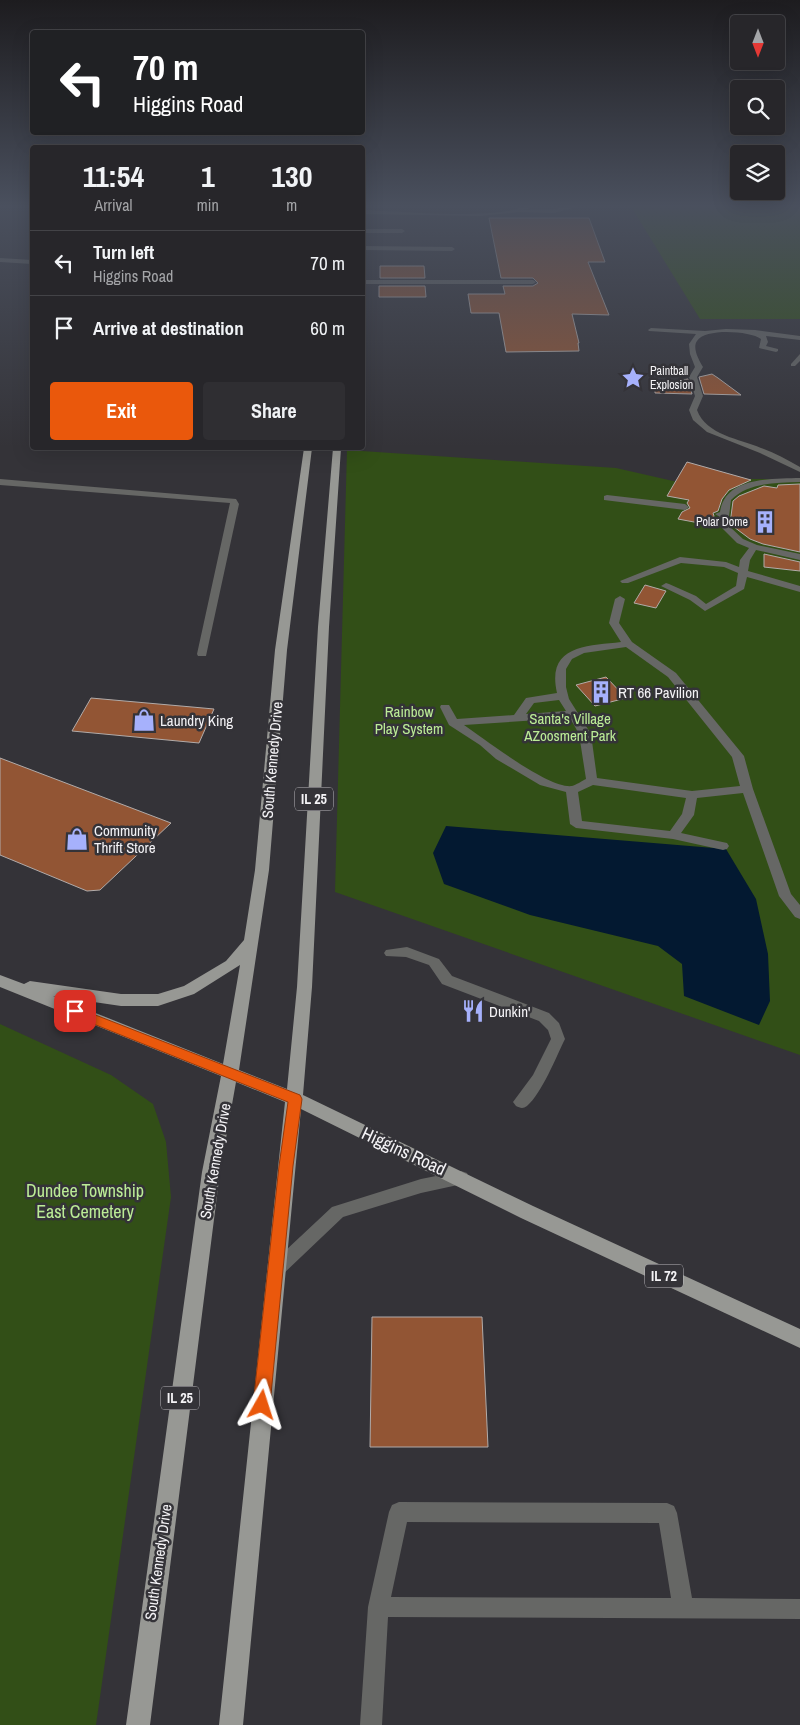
<!DOCTYPE html>
<html lang="en">
<head>
<meta charset="utf-8">
<style>
  :root { --surface:#27262a; --page:#2f2e32; --text:#f1f3f6; --muted:#a4a5a8; --line:#434347; --accent:#ea580c }
  body { margin:0; font-family:"Archivo Narrow",sans-serif; background:var(--page); color:var(--text); height:100vh; display:flex; flex-direction:column; font-size:19px; white-space:nowrap }
  * { box-sizing:border-box; margin:0 }
  p { font-size:16px; color:var(--muted) }
  .icon { flex:none; width:28px; height:28px; fill:none; stroke:currentColor; stroke-width:2; stroke-linecap:round; stroke-linejoin:round }
  .map { position:relative; flex:1; overflow:hidden }
  .panel { position:absolute; left:30px; top:145px; width:335px; height:305px; display:flex; flex-direction:column; background:var(--surface); border-radius:5px; box-shadow:0 5px 20px #0002,0 0 0 1px var(--line) }
  .panel>* { flex:none }
  .guide { position:absolute; left:30px; top:30px; width:335px; height:105px; border-radius:5px; box-shadow:0 5px 20px #0002,0 0 0 1px var(--line); background:#202124; color:#fff; overflow:hidden }
  .needle { width:32px; rotate:180deg }
  .buttons { position:absolute; left:730px; top:15px; display:grid; gap:10px }
  .buttons a { display:grid; place-items:center; width:55px; height:55px; border-radius:5px; background:var(--surface); box-shadow:0 5px 20px #0002,0 0 0 1px var(--line); font-size:25px }
  .pin { position:absolute; display:grid; place-items:center; width:42px; height:42px; color:#fff; margin:-21px; border-radius:10px; box-shadow:0 2px 8px #0006 }
  .me { position:absolute; width:55px; margin:-28px; rotate:6deg; stroke-linejoin:round; filter:drop-shadow(0 0 4px #0008) }
  .turn { display:flex; align-items:center; gap:18px; height:105px; padding:0 20px; font-size:22px }
  .turn .icon { width:65px; height:65px; stroke-width:2.5 }
  .turn b { display:block; font-size:35px; line-height:42px }
  .eta { display:flex; justify-content:space-evenly; align-items:center; height:85px; text-align:center }
  .eta b { font-size:30px; font-weight:700; line-height:35px }
  .cta { display:flex; gap:10px; margin-top:auto; padding:10px 20px }
  .cta a { flex:1; height:58px; border-radius:5px; background:var(--accent); color:#fff; font-size:20px; font-weight:700; line-height:58px; text-align:center }
  .cta a+a { background:var(--page); color:var(--text) }
  ul { padding:0; list-style:none }
  li { display:flex; align-items:center; gap:15px; height:65px; padding:0 20px; border-top:1px solid var(--line) }
  li div { flex:1 }
  li b { display:block; font-size:19px }
  li em { font-style:normal }
  .map>svg:first-child { display:block }
  .green { fill:#324f17 }
  .water { fill:#031931 }
  .building { fill:#925534; stroke:#b1aba9 }
  .lines { fill:none; stroke-linecap:round; stroke-linejoin:round }
  .service { fill:#666765; fill-rule:evenodd }
  .minor { fill:#666765; fill-rule:evenodd }
  .primary { fill:#979894; fill-rule:evenodd }
  .route { fill:#ea580c; stroke:#983908 }
  .labels { text-anchor:middle; dominant-baseline:central; stroke-width:5; stroke-linejoin:round; paint-order:stroke }
  .far-poi-label { font-size:12px; fill:#f4f3f6; stroke:#343338; text-anchor:start }
  .shield { fill:#343338; stroke:#bab9bd; stroke-width:1 }
  .shield-label { font-size:14px; font-weight:bold; fill:#f4f3f6 }
  .poi-label { font-size:15px; fill:#f4f3f6; stroke:#343338; text-anchor:start }
  .park-label { font-size:15px; fill:#bbec96; stroke:#343338 }
  .street-label { font-size:15px; fill:#f4f3f6; stroke:#343338 }
  .near-street-label { font-size:18px; fill:#f4f3f6; stroke:#343338 }
  .near-park-label { font-size:18px; fill:#bbec96; stroke:#343338 }
</style>
</head>
<body>
<div class="map">
<svg width="800" height="1725" viewBox="0 0 800 1725">
  <rect width="100%" height="100%" fill="#343338"/>
  <g class="green">
    <path d="M630 205H800V319H700Z"/>
    <path d="M347 450 616 468 717 491 738 479H800V1055L335 892Z"/>
    <path d="M0 1024 111 1075 153 1104 166 1142 171 1197 96 1725H0Z"/>
  </g>
  <path class="water" d="M446 826 726 849 756 899 768 954 770 1001 759 1025 684 996 682 964 658 946 530 915 444 884 433 853Z"/>
  <g class="building">
    <path d="M489 218H589L605 262H588L609 315 572 314 579 343H578L579 351 506 352 499 313H471L468 294H505L503 286H533L538 283 533 278H501Z"/>
    <path d="M380 266H424L425 278H380Z"/>
    <path d="M379 286H425L426 297H379Z"/>
    <path d="M712 374 718 378 741 395 704 394 699 377Z"/>
    <path d="M688 379 692 394 655 393V385Z"/>
    <path d="M687 462 751 480 729 490 722 499 718 511 713 513 714 516 710 525 678 519 682 512 690 508 687 503 689 500 667 496Z"/>
    <path d="M800 484V552L763 544 750 539 730 524 733 501 739 496 764 486 777 488 778 485Z"/>
    <path d="M764 554 800 562V571L764 567Z"/>
    <path d="M645 585 666 591 656 608 634 603Z"/>
    <path d="M606 677 626 698 595 706 576 685Z"/>
    <path d="M91 698 192 707 214 709 199 743 72 731Z"/>
    <path d="M0 758 171 823 100 890 87 891 0 855Z"/>
    <path d="M372 1317H482L488 1447H370Z"/>
  </g>
  <g class="lines">
    <g class="service">
      <path d="M528 205H535L526 210 554 209 574 205 577 207 554 213 519 212 480 216 362 214V210C402 211 495 221 528 205Z"/>
      <path d="M362 229H402L405 231 402 233H362Z"/>
      <path d="M362 246 452 247 455 249 452 251 362 250Z"/>
      <path d="M651 328 705 331 726 329 755 330 800 336V340L766 336 768 342 766 346 778 349V351L776 352 759 348 761 339C750 331 705 328 697 341 692 348 699 360 703 367L697 377 703 396 697 410C706 435 740 439 761 448 775 453 787 460 800 467V472L760 453 707 432 693 420 689 410 695 396 689 377 695 367 690 354 689 344 696 334 649 331 648 330Z"/>
      <path d="M800 354V361L795 366H791V364Z"/>
      <path d="M800 478V482C776 483 749 482 731 500L728 525 743 539 757 545 800 554V560L756 550 750 560 748 571 800 586V592L747 577 744 589 705 611 690 600 661 586 666 583 669 584 696 596 706 604 736 586 738 573 724 567 681 563 628 583H622L620 581 680 557 726 562 739 567 740 560 749 548 737 543 720 526V517L715 514 720 512C725 476 773 479 800 478Z"/>
      <path d="M0 479 236 499 239 504 206 656H198L197 654 230 503 0 485Z"/>
      <path d="M607 495 685 504 689 507 685 510 604 500V496Z"/>
      <path d="M620 596 625 599 619 623 632 642 676 673 744 756 753 789 791 894 800 905V919L795 917 779 896 743 793 697 798 694 815 681 833 727 843 729 846 727 849 723 850 673 839 576 828 570 824 566 792 540 785 496 759 480 745 449 725 440 707 441 705H449L457 719 514 715 526 698 557 693C546 645 587 646 621 642L609 623 615 599ZM626 647 668 677 732 757 740 786 692 791 597 778 591 734 569 699 566 687V669L572 659 584 653ZM559 700 566 711 526 714 534 703ZM570 718 579 734 586 779C582 781 576 785 572 786 548 789 485 739 464 725ZM593 785 686 798 682 814 670 831 582 821 578 792Z"/>
      <path d="M407 947 439 959 452 976 549 1013 559 1023 565 1039C556 1057 542 1093 527 1106 523 1109 520 1108 516 1106L513 1102 533 1075 551 1039 548 1030 539 1021 442 984 429 965 406 957 386 956 384 953 386 950Z"/>
      <path d="M461 1171 467 1173 469 1178 467 1183 421 1193 343 1217 281 1276 275 1279 269 1276 267 1271 269 1266 332 1207 421 1179Z"/>
      <path d="M399 1502 667 1503 674 1506 677 1513 692 1598 800 1599V1619L388 1617 382 1725H360L368 1607 389 1512 392 1505ZM407 1522 659 1523 671 1598 391 1597Z"/>
    </g>
    <g class="minor">
      <path d="M0 258 32 260V264L0 262Z"/>
      <path d="M362 280H533L536 282 533 284H362Z"/>
    </g>
    <path class="primary" d="M304 448H312L287 650 269 870 239 1070 287 1089 297 987 318 627 333 448H341L329 627 312 987 303 1095 533 1206 800 1329V1348L521 1218 301 1109 243 1725H219L285 1102 236 1082 220 1172 150 1725H126L202 1172 221 1076 0 987V975L24 984 30 981 121 994H158L184 986 226 961 244 940 255 870 275 650ZM240 965 223 1064 53 996 121 1006H158L194 994Z"/>
  </g>
  <linearGradient id="sky" x2="0" y2="1"><stop stop-color="#1d1c1f"/><stop offset="0.46" stop-color="#4a505e"/><stop offset="1" stop-color="#4a505e" stop-opacity="0"/></linearGradient>
  <rect width="800" height="447" fill="url(#sky)"/>
  <path class="route" d="M75 1007 300 1095 302 1099 293 1166 270 1405 268 1411 262 1413 256 1411 253 1405 279 1166 288 1102 71 1015 69 1011Z"/>
  <defs>
    <symbol id="sight-bare" viewBox="-9 -9 18 18"><path d="M0-6L1.8-2.2L6-1.7L2.9 1.2L3.7 5.4L0 3.3L-3.7 5.4L-2.9 1.2L-6-1.7L-1.8-2.2Z" fill="#a6b1fc" stroke="#343338" stroke-width="2.5" paint-order="stroke"/></symbol>
    <symbol id="building-bare" viewBox="-9 -9 18 18"><path d="M-4-6H4V6H1V3H-1V6H-4ZM-2.5-4.3h1.7v1.8h-1.7ZM.8-4.3h1.7v1.8H.8ZM-2.5-1h1.7V.8h-1.7ZM.8-1h1.7V.8H.8Z" fill="#a6b1fc" stroke="#343338" stroke-width="2.5" paint-order="stroke"/></symbol>
    <symbol id="shop-bare" viewBox="-9 -9 18 18"><path d="M-5-2.5h2.3a2.7 3.5 0 0 1 5.4 0H5L5.5 6h-11ZM-1.5-2.5h3a1.5 2.3 0 0 0-3 0Z" fill="#a6b1fc" stroke="#343338" stroke-width="2.5" paint-order="stroke"/></symbol>
    <symbol id="restaurant-bare" viewBox="-9 -9 18 18"><path d="M-5-6h1v4h1v-4h1v4h1v-4h1v5L-1.5 .5V6h-2V.5L-5-1ZM5-6V6H3V1.5H1.5Q1.5-4 5-6Z" fill="#a6b1fc" stroke="#343338" stroke-width="2.5" paint-order="stroke"/></symbol>
  </defs>
  <g fill-rule="evenodd">
    <use href="#sight-bare" x="617" y="362" width="32" height="32"/>
    <use href="#building-bare" x="749" y="506" width="32" height="32"/>
    <use href="#building-bare" x="585" y="676" width="32" height="32"/>
    <use href="#shop-bare" x="128" y="704" width="32" height="32"/>
    <use href="#shop-bare" x="61" y="823" width="32" height="32"/>
    <use href="#restaurant-bare" x="457" y="995" width="32" height="32"/>
  </g>
  <g class="labels">
    <g class="far-poi-label">
      <text x="650" y="371">Paintball<tspan x="650" dy="14">Explosion</tspan></text>
      <text x="748" y="522" text-anchor="end">Polar Dome</text>
    </g>
    <g class="shield">
      <rect x="295" y="787.5" width="38" height="23" rx="4"/>
      <rect x="645" y="1264.5" width="38" height="23" rx="4"/>
      <rect x="161" y="1386.5" width="38" height="23" rx="4"/>
    </g>
    <g class="shield-label">
      <text x="314" y="799">IL 25</text>
      <text x="664" y="1276">IL 72</text>
      <text x="180" y="1398">IL 25</text>
    </g>
    <g class="poi-label">
      <text x="618" y="692">RT 66 Pavilion</text>
      <text x="160" y="720">Laundry King</text>
      <text x="94" y="830">Community<tspan x="94" dy="17">Thrift Store</tspan></text>
      <text x="489" y="1011">Dunkin'</text>
    </g>
    <g class="park-label">
      <text x="409" y="711">Rainbow<tspan x="409" dy="17">Play System</tspan></text>
      <text x="570" y="718">Santa's Village<tspan x="570" dy="17">AZoosment Park</tspan></text>
    </g>
    <g class="street-label">
      <text transform="translate(272 760) rotate(-85)">South Kennedy Drive</text>
      <text transform="translate(215 1161) rotate(-80)">South Kennedy Drive</text>
      <text transform="translate(158 1562) rotate(-82)">South Kennedy Drive</text>
    </g>
    <g class="near-street-label">
      <text transform="translate(404 1151) rotate(25)">Higgins Road</text>
    </g>
    <g class="near-park-label">
      <text x="85" y="1190">Dundee Township<tspan x="85" dy="21">East Cemetery</tspan></text>
    </g>
  </g>
</svg>
<div class="buttons">
<a><svg class="needle" viewBox="-14 -14 28 28"><path d="M0-13l5 13h-10z" fill="#e53935"/><path d="M0 13l5-13h-10z" fill="#a4a5a8"/></svg></a>
<a><svg class="icon" aria-label="search" viewBox="0 0 24 24"><circle cx="10" cy="10" r="6"/><path d="M15 15l6 6"/></svg></a>
<a><svg class="icon" aria-label="layers" viewBox="0 0 24 24"><path d="M12 4l9 5-9 5-9-5zM3 14l9 5 9-5"/></svg></a>
</div>
<div class="pin" style="left:75px;top:1011px;background:#d93025"><svg class="icon" aria-label="arrive" viewBox="0 0 24 24"><path d="M6 21V4h12l-3 4 3 4H6"/></svg></div>
<svg class="me" style="left:262px;top:1405px" viewBox="-20 -20 40 40"><path d="M0-17L14 15 0 8-14 15z" fill="#ea580c" stroke="#fff" stroke-width="4"/></svg>
<div class="guide">
<div class="turn"><svg class="icon" aria-label="left" viewBox="0 0 24 24"><path d="M17 20v-9H6M10 6l-5 5 5 5"/></svg><div><b>70 m</b>Higgins Road</div></div>
</div>
<section class="panel">
<div class="eta">
<div><b>11:54</b><p>Arrival</p></div>
<div><b>1</b><p>min</p></div>
<div><b>130</b><p>m</p></div>
</div>
<ul>
<li><svg class="icon" aria-label="left" viewBox="0 0 24 24"><path d="M17 20v-9H6M10 6l-5 5 5 5"/></svg><div><b>Turn left</b><p>Higgins Road</p></div><em>70 m</em></li>
<li><svg class="icon" aria-label="arrive" viewBox="0 0 24 24"><path d="M6 21V4h12l-3 4 3 4H6"/></svg><div><b>Arrive at destination</b></div><em>60 m</em></li>
</ul>
<div class="cta"><a>Exit</a><a>Share</a></div>
</section>
</div>
</body>
</html>
